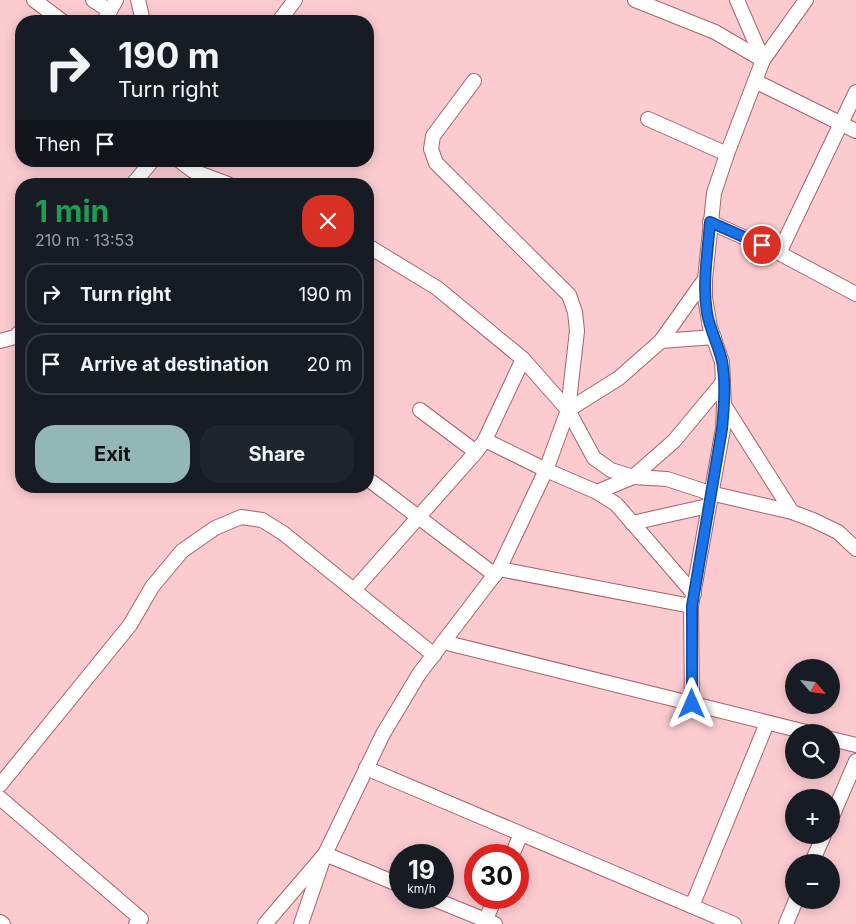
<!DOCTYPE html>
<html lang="en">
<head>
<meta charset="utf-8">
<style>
  :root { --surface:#171b24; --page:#20242c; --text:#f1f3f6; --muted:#9ea1a6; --line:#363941; --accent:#93b6b7 }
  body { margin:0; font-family:Inter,sans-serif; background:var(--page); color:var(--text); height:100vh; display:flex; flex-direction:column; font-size:19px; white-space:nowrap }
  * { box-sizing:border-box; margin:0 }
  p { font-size:16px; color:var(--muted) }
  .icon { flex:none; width:28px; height:28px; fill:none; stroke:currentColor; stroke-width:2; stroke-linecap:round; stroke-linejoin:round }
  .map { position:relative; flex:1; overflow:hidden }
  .sheet { position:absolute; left:15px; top:178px; width:359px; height:315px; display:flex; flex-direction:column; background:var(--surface); border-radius:20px; box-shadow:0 2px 12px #0003 }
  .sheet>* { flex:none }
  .top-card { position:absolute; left:15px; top:15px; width:359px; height:152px; border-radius:20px; box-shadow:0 2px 12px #0003; background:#171b24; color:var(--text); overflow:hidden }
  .needle { width:32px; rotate:118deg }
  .tools { position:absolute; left:785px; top:659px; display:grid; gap:10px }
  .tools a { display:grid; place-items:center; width:55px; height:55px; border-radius:50%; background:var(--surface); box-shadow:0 2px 12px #0003; font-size:25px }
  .speed { position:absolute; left:389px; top:844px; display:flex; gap:10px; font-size:25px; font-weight:700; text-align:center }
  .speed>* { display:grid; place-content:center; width:65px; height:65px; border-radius:50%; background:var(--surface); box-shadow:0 2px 12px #0003; line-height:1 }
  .speed small { font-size:12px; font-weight:400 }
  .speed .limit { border:8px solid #d22; background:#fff; color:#111 }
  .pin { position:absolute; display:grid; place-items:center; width:42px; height:42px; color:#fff; margin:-21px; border:2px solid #fff; border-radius:50%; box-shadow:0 1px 5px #0007 }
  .me { position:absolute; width:55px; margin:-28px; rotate:0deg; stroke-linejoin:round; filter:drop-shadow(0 0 4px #0008) }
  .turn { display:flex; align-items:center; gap:18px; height:105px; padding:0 20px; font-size:22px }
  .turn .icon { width:65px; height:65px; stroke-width:2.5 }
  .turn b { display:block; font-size:35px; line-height:42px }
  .then { display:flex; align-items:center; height:48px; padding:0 20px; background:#0003; gap:10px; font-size:19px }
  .round { display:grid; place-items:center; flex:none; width:52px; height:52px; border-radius:20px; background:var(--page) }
  .headline { display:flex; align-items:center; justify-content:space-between; height:85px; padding:0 20px }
  h1 { font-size:30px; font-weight:700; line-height:38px; color:#1e9e55 }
  .cta { display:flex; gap:10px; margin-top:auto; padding:10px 20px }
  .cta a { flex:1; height:58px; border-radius:20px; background:var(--accent); color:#111; font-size:20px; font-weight:700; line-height:58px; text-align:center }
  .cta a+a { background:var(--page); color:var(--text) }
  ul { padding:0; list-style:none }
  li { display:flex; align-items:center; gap:15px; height:62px; margin:0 10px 8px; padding:0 10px; border:2px solid var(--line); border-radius:20px }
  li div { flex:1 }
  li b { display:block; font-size:19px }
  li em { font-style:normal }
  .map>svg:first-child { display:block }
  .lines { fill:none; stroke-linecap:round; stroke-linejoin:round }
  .street-casing { stroke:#a7626a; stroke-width:16 }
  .street { stroke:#fff; stroke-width:14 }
  .route-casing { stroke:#114b97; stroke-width:12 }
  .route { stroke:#1a73e8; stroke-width:9 }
</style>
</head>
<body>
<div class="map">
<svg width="856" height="924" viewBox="0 0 856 924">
  <rect width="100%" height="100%" fill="#fbcbd0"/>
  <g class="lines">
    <defs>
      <g id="street">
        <path d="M34 0 62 21"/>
        <path d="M93 0 110 11"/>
        <path d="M138 0 143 21"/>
        <path d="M635 0 715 32 763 60 806 0"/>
        <path d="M104 21 116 0"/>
        <path d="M279 21 295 0"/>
        <path d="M474 81 433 136 431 149 436 163 569 295 575 312 577 331 568 410"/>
        <path d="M755 81 856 131"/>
        <path d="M648 119 727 154"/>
        <path d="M180 161 193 171 228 184"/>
        <path d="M133 184 152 161"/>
        <path d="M710 222 779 253 856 294"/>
        <path d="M368 246 437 288 523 359 568 410 594 458 611 470 633 477 667 479 710 493 792 512 813 520 838 532 856 549"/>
        <path d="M779 253 856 92"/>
        <path d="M0 341 15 337 21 331"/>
        <path d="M661 341 714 337"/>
        <path d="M724 405 792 512"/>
        <path d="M420 410 476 452"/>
        <path d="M485 440 546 470 597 492 616 504 694 594"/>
        <path d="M372 482 495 575"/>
        <path d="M597 492 633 477 674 441 723 382"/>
        <path d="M632 523 708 506"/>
        <path d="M499 569 691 606"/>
        <path d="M354 590 476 452 485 440 523 359"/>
        <path d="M443 642 806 732"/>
        <path d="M692 704 691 606 723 429 724 405 722 362 710 327 705 298V279"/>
        <path d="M831 739 856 745"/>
        <path d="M366 768 734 924"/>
        <path d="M0 785 130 625 152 587 182 551 215 528 241 517 262 520 283 533 434 655"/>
        <path d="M0 798 141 919 136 924"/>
        <path d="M831 819 856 761"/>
        <path d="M512 855 521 834"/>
        <path d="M812 862 824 835"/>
        <path d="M431 898 495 924"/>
        <path d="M692 906 767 723"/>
        <path d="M0 922 3 924"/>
        <path d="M265 924 325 854 400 885"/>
        <path d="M301 924 325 854 383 734 419 674 499 569 546 470 568 410 619 378 661 341 705 279 714 193 727 154 763 60 737 0"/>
        <path d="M484 924 495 898"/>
        <path d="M786 924 796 900"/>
      </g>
    </defs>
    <use href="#street" class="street-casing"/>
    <use href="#street" class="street"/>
  </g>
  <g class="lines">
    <defs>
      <path id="route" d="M692 704V606L722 429C724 407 726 383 722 361 718 344 710 330 707 313 702 283 708 252 710 222L762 245"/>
    </defs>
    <use href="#route" class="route-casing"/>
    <use href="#route" class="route"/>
  </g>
</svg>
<div class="tools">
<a><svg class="needle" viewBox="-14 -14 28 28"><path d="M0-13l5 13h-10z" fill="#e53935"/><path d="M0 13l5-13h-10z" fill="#9ea1a6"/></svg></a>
<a><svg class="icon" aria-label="search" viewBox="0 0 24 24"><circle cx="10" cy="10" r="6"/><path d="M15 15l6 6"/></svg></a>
<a>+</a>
<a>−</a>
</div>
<div class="speed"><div>19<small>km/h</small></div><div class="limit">30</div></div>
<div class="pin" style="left:762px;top:245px;background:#d93025"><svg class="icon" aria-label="arrive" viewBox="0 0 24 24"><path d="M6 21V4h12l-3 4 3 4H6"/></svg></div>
<svg class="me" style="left:692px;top:704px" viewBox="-20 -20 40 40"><path d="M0-17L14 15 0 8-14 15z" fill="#1a73e8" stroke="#fff" stroke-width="4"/></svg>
<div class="top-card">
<div class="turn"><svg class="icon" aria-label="right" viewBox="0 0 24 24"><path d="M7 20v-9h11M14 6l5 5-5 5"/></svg><div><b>190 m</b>Turn right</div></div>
<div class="then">Then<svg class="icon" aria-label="arrive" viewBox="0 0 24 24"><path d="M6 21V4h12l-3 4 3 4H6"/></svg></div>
</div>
<section class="sheet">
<div class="headline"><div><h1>1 min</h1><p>210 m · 13:53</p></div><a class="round" style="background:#d93025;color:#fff"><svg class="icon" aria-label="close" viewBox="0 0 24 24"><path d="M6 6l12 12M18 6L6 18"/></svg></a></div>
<ul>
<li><svg class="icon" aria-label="right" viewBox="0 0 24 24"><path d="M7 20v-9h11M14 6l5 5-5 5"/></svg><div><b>Turn right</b></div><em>190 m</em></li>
<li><svg class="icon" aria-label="arrive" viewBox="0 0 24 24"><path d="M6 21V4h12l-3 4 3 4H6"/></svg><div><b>Arrive at destination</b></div><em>20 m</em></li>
</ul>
<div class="cta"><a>Exit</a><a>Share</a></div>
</section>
</div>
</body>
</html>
